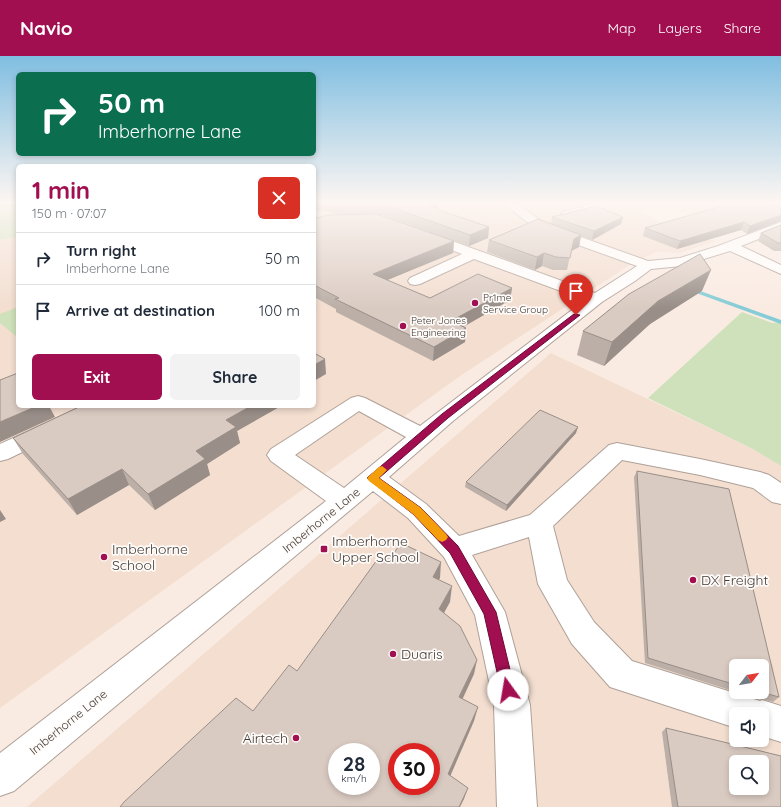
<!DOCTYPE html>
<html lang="en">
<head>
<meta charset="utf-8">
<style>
  :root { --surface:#fff; --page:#f2f2f3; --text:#1f2937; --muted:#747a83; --line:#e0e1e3; --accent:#a20f51 }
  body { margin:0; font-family:Quicksand,sans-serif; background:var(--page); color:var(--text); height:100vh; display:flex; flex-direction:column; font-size:15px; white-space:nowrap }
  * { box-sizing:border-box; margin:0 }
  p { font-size:13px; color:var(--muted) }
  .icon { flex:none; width:22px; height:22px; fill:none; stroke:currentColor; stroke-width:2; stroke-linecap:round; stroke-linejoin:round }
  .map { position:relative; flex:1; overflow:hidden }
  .panel { position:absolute; left:16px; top:108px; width:300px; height:244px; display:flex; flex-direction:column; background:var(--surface); border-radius:6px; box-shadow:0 2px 6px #0003 }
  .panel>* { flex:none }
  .banner { position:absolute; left:16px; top:16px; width:300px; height:84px; border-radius:6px; box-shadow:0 2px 6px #0003; background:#0b6e4f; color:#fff; overflow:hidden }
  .needle { width:26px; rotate:59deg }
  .fabs { position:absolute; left:729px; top:603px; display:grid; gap:8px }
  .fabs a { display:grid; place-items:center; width:40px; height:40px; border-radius:6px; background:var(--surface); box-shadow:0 2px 6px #0003; font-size:20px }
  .speed { position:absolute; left:328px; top:687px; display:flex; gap:8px; font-size:20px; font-weight:700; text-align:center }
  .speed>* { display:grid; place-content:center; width:52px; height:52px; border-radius:50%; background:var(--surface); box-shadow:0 2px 6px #0003; line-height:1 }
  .speed small { font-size:10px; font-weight:400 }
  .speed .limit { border:6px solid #d22; background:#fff; color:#111 }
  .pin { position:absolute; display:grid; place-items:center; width:34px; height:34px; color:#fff; margin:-41px -17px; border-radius:50% 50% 50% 0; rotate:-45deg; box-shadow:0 0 4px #0007 }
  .pin .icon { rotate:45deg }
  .me { position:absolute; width:44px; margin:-22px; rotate:347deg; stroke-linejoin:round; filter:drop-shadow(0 0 3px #0008) }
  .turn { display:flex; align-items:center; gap:14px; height:84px; padding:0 16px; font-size:18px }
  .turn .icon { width:52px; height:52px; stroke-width:2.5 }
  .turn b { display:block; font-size:28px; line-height:34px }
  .round { display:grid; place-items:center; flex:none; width:42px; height:42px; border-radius:6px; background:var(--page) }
  .head { display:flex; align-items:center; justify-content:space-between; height:68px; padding:0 16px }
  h1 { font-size:24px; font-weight:800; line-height:30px; color:var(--accent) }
  .action { display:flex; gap:8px; margin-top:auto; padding:8px 16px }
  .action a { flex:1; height:46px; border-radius:6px; background:var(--accent); color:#fff; font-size:16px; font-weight:800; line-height:46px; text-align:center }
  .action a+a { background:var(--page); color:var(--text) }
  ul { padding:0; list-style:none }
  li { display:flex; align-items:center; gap:12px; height:52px; padding:0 16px; border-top:1px solid var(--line) }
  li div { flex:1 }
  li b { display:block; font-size:15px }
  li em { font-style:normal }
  header { display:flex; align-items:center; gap:24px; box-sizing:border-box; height:56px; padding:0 20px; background:var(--accent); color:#fff }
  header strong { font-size:19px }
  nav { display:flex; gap:22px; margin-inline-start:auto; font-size:14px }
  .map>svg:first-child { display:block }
  .built { fill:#f3ded0; fill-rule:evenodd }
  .green { fill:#cee1bb }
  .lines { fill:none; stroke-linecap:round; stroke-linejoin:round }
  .stream { fill:#85ccd6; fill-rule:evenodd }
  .minor-casing { stroke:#afa198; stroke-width:2 }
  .minor { fill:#fff; fill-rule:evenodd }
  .wall { fill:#bbafa7 }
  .shaded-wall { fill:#998e88 }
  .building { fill:#dacbc2; stroke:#998e88; fill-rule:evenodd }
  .route { fill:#a20f51; stroke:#690a35 }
  .slow { fill:#f59e0b }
  .poi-dot { fill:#a20f51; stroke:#fefbf9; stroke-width:1.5 }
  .labels { text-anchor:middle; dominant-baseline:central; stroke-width:3.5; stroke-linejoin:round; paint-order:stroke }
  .far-poi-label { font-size:10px; fill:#403a36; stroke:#fefbf9; text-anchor:start }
  .street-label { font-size:12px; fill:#403a36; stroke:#fefbf9 }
  .near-poi-label { font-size:14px; fill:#403a36; stroke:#fefbf9; text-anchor:start }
</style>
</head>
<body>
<header>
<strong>Navio</strong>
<nav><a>Map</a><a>Layers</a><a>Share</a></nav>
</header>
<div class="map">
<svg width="781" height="751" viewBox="0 0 781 751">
  <rect width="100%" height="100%" fill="#faebe2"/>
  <g class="built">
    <path d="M314 147H781V162L768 169 676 156 640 155 660 166 715 185 680 197 656 196 628 210 460 320 0 652V184L18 181V350H314Z"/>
    <path d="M551 297 753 393 781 410V751H27ZM736 610H762V636H736ZM736 658H762V684H736ZM337 696H371V730H337ZM397 696H431V730H397ZM736 706H762V732H736Z"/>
  </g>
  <g class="green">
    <path d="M0 147H18V181L0 184Z"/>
    <path d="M18 251V282L0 267V258Z"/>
    <path d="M742 256 772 267 781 266V410L753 393 648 342Z"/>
  </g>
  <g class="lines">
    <path class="stream" d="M688 232H692L781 264V268L688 234Z"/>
    <defs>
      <g id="minor">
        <path d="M503 147H516L547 169 648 205 680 202 718 190 781 166V174L741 190 781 209V218L730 195 681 210 651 213 635 225 602 246 453 365 389 421 426 448 459 480 530 459 609 389 617 387 700 403 760 416 769 419 781 427V448L772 446 753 432 700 419 622 404 553 470 567 524 594 566 632 605 760 645 762 644 781 650V686L762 680V658H736V672L610 631 572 588 543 537 538 528 529 481 472 499 505 556 530 649 537 751H497L494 649 475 559 444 501 408 462 373 435 14 735 0 740V697L326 445 271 405 267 399 271 393 351 342 358 340 365 342 420 370 585 244 474 203 420 228 415 229 410 228 408 225 410 222 462 198 422 183 420 180 422 177H430L595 237 637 210 539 175ZM359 355 406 381 344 432 295 399Z"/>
        <path d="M597 147H607L609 149 607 151 567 161 563 160 561 158 563 156Z"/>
        <path d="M83 350H110L107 355 8 403 0 405V388Z"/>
      </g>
    </defs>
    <use href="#minor" class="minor-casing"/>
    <use href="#minor" class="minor"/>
  </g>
  <g class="wall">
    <path d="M314 147H436L438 148V153L443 155V156L489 171 488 182 469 190 383 159H379L454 185 453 197 387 224 430 242 512 232 510 244 463 271 466 272 465 286 433 305 336 256V253L314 241V163L344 159 314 154Z"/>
    <path d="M781 151V165L747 178 741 174 677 193 643 180 645 172Z"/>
    <path d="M552 161H623L621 168 592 184 581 180 579 191 571 195 567 214H553L542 210 535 214 487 196 489 184 551 168Z"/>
    <path d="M781 169V195H774L758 185 761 177Z"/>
    <path d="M702 235 650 268 604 310 577 299 583 275Z"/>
    <path d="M81 350H281L237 375 240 387 207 408 210 419 155 454 129 429 77 459 23 398 13 382Z"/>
    <path d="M576 377 506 455 465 431 466 426Z"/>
    <path d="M637 415 779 641 773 646 762 643H760L736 636H762L736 610V636L645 607 634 421Z"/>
    <path d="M666 672 781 751H672L662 676Z"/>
  </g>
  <g class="shaded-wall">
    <path d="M438 148 437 158 430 150Z"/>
    <path d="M781 159V165L747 178 750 170Z"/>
    <path d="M623 161 621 168 592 184 594 175Z"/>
    <path d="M744 166 741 174 677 193 680 185Z"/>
    <path d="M489 171 488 182 469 190 470 179Z"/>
    <path d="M581 179 579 191 571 195 574 183Z"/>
    <path d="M454 185 453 197 373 230V218Z"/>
    <path d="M544 197 542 210 535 214 537 201Z"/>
    <path d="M711 214 702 235 650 268 604 310 612 286 658 245Z"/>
    <path d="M512 232 510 244 449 279 451 265Z"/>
    <path d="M466 272 465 286 433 305 434 291Z"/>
    <path d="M325 303 326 318 314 325V309Z"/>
    <path d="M37 350H49L55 361 0 386V366Z"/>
    <path d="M251 350H281L237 375 240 387 207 408 210 419 155 454 148 438 226 364Z"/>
    <path d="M578 371 576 377 506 455 507 449Z"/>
    <path d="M122 413 129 429 77 459 68 443Z"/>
    <path d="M0 454 6 463 0 466Z"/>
    <path d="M441 506 440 522 432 536 433 521Z"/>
    <path d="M452 530 450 546 438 568 439 553Z"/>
    <path d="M477 604 474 618 457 655 459 641Z"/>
    <path d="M765 638H768L762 643H760Z"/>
    <path d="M478 651 474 665 446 730 448 718Z"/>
    <path d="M468 732 464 743 460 751H459Z"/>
  </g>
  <g class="building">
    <path d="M336 147H436L438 148 430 150 443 155H442L489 171 470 179 382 148 345 149Z"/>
    <path d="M724 147H770L781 151V159L750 170 744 166 680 185 645 172 722 150Z"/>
    <path d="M596 150 623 161 594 175 552 161Z"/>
    <path d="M377 158 454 185 373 218 430 242 478 218 512 232 451 265 466 272 434 291 335 243 339 242 314 229V163L327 159Z"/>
    <path d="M538 163 581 179 574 183 570 202 556 201 544 197 537 201 489 184Z"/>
    <path d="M781 169V187H778L761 177Z"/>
    <path d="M700 198 711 214 658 245 612 286 583 275 629 238Z"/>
    <path d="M314 297 325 303 314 309Z"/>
    <path d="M18 317V350H37L0 366V324Z"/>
    <path d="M81 350H251L226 364 236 371 196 395 205 403 148 438 122 413 68 443 13 382Z"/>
    <path d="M540 354 578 371 507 449 466 426Z"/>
    <path d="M637 415 729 433 779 641 768 638H765L757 636H762V610H736V629L648 602Z"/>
    <path d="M401 487 441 506 433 521 452 530 439 553 460 570 477 604 459 641 478 651 448 718 468 732 459 751H120L124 746 236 642 253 655 289 609 297 615 382 497 391 501ZM337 696H371V730H337ZM397 696H431V730H397Z"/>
    <path d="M666 672 781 700V751H678ZM736 706H762V732H736Z"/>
  </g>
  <linearGradient id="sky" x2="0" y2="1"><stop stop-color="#80bee1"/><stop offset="0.58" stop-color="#fdf6f2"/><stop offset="1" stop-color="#fdf6f2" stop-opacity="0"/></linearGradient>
  <rect width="781" height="252" fill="url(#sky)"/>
  <path class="route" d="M574 258 580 259 448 362 379 422 421 452 458 490 496 556 515 634 513 639 508 641 503 639 501 634 484 558 450 497 413 458 367 422 442 358Z"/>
  <path class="slow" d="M382 410 387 414 379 422 421 452 446 478 448 481 446 484 442 486 438 484 413 458 369 425 367 422 379 411Z"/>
  <g class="poi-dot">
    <circle cx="475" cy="247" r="4"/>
    <circle cx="403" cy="270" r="4"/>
    <rect x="320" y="489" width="8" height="8" rx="2"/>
    <circle cx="104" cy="501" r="4"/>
    <circle cx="693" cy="524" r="4"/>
    <circle cx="393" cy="598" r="4"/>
    <circle cx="296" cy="682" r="4"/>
  </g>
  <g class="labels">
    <g class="far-poi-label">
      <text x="483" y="241">Pr1me<tspan x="483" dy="12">Service Group</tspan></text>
      <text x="411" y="264">Peter Jones<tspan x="411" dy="12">Engineering</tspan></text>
    </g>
    <g class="street-label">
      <text transform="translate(321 464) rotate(-39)">Imberhorne Lane</text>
      <text transform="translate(68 666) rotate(-39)">Imberhorne Lane</text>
    </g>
    <g class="near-poi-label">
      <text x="332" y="485">Imberhorne<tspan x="332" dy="16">Upper School</tspan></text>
      <text x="112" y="493">Imberhorne<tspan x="112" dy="16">School</tspan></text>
      <text x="701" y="524">DX Freight</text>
      <text x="401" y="598">Duaris</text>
      <text x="288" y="682" text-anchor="end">Airtech</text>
    </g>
  </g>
</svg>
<div class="fabs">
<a><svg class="needle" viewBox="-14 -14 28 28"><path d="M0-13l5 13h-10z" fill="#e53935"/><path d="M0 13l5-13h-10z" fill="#747a83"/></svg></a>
<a><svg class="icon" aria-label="sound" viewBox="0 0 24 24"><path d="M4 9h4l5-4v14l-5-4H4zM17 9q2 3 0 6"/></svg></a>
<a><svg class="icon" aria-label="search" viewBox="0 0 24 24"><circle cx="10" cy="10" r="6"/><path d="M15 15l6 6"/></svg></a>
</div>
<div class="speed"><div>28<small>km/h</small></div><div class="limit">30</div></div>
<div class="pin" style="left:576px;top:259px;background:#d93025"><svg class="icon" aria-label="arrive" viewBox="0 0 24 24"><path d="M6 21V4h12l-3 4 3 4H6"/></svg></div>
<svg class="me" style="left:508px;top:634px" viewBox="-20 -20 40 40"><circle r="19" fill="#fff"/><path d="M0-13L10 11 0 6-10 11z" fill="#a20f51"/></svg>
<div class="banner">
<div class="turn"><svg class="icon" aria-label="right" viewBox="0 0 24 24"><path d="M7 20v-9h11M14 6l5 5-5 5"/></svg><div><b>50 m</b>Imberhorne Lane</div></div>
</div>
<section class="panel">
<div class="head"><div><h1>1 min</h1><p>150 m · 07:07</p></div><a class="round" style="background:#d93025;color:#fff"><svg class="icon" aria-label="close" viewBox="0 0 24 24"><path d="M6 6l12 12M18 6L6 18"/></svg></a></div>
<ul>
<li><svg class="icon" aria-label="right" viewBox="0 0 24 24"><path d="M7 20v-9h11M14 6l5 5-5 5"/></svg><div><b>Turn right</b><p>Imberhorne Lane</p></div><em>50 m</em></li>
<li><svg class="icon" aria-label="arrive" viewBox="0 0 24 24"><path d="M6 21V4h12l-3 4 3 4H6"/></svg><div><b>Arrive at destination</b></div><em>100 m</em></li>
</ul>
<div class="action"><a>Exit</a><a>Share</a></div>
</section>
</div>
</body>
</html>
